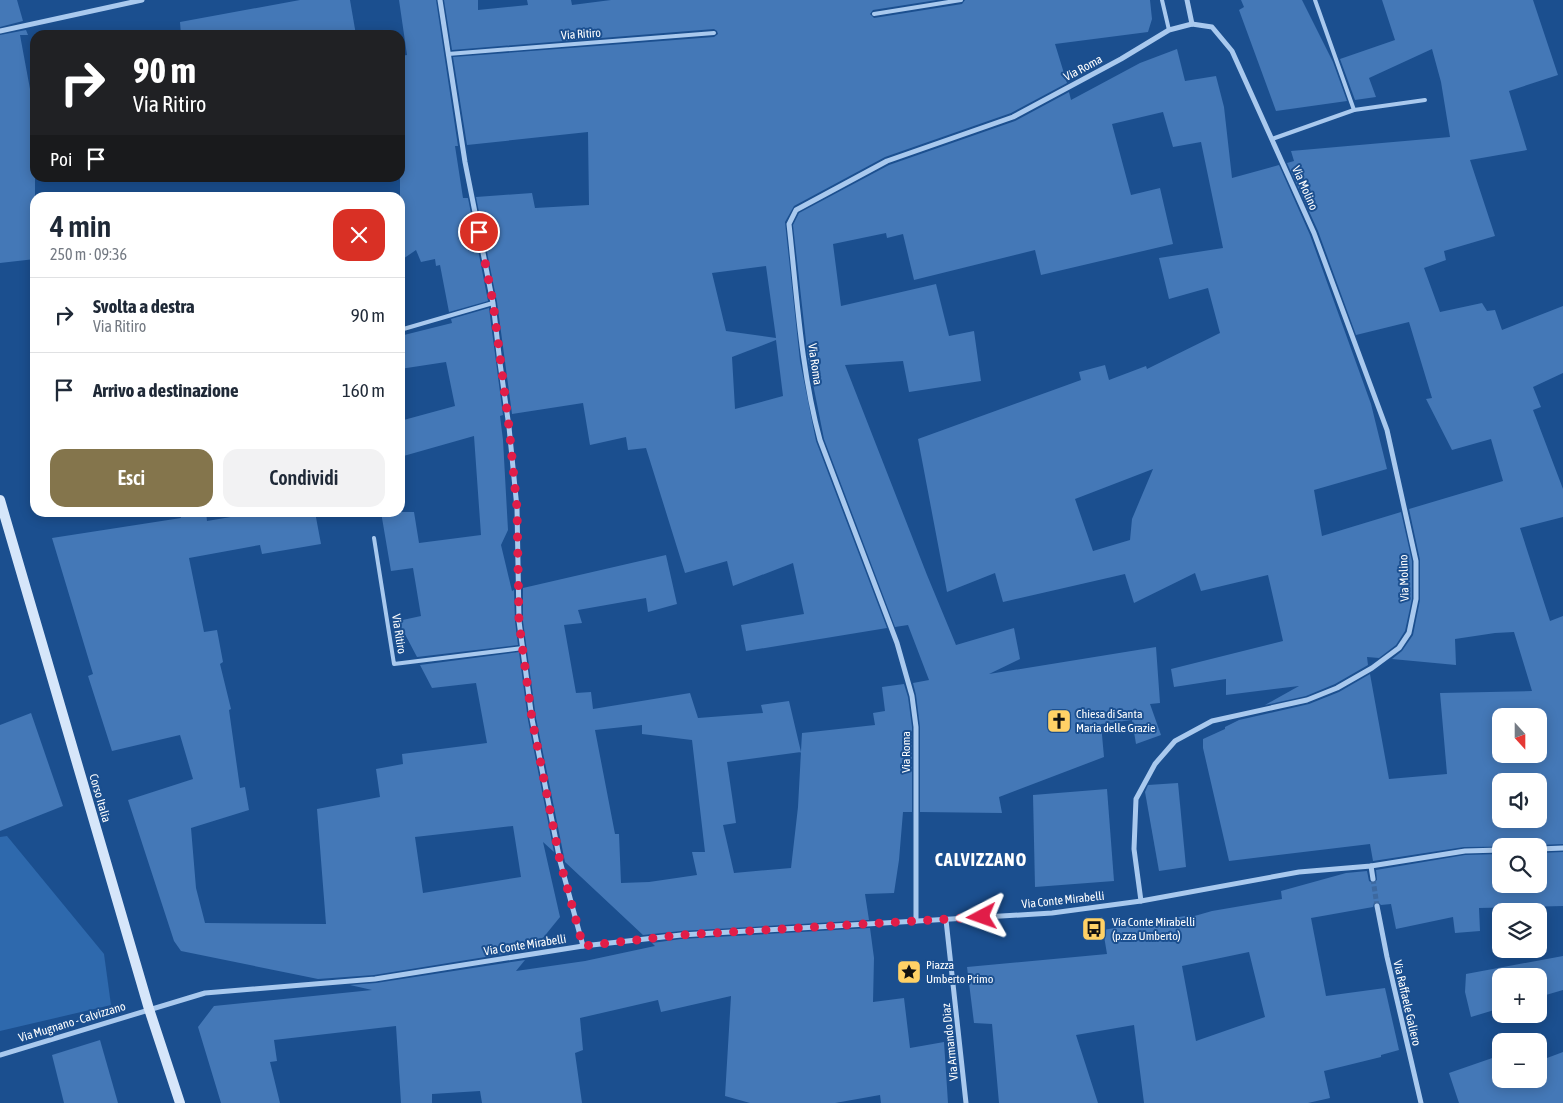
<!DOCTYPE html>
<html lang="it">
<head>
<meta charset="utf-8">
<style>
  :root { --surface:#fff; --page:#f2f2f3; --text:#1f2937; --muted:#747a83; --line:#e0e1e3; --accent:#84754c }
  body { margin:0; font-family:"Asap Condensed",sans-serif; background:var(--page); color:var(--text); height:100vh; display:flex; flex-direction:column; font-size:19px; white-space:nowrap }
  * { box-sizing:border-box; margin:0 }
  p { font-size:16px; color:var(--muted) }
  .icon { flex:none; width:28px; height:28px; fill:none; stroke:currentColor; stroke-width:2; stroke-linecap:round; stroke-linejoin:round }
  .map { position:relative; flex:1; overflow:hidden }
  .drawer { position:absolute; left:30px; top:192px; width:375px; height:325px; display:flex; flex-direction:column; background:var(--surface); border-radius:15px; box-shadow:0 2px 12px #0003 }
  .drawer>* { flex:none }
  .banner { position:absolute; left:30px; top:30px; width:375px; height:152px; border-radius:15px; box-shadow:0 2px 12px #0003; background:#202124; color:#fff; overflow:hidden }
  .needle { width:32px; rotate:159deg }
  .controls { position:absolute; left:1492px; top:708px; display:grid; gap:10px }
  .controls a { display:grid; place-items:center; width:55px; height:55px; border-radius:10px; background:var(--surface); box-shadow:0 2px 12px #0003; font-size:25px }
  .pin { position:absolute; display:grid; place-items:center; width:42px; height:42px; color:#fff; margin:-21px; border:2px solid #fff; border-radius:50%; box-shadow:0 1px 5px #0007 }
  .me { position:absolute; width:55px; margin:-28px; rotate:266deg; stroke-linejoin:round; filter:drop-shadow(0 0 4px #0008) }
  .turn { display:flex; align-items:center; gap:18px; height:105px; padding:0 20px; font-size:22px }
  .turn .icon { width:65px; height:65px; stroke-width:2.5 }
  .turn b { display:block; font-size:35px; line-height:42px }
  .then { display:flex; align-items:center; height:48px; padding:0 20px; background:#0003; gap:10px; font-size:19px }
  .round { display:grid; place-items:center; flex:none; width:52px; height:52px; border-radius:15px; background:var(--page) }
  .head { display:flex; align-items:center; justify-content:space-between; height:85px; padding:0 20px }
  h1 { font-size:30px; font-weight:600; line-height:38px }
  .primary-button { display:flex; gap:10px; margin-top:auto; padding:10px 20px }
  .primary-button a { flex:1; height:58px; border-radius:15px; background:var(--accent); color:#fff; font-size:20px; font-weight:600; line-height:58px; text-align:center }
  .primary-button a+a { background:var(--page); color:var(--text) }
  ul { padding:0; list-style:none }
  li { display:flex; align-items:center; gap:15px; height:75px; padding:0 20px; border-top:1px solid var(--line) }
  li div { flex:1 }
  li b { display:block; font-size:19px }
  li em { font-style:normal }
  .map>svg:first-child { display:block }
  .green { fill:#2e69ad }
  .building { fill:#4478b7; fill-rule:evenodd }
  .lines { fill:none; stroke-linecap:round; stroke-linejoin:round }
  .street-tunnel { stroke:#3d69a0; stroke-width:5; stroke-dasharray:5 2.5; stroke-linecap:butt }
  .lane { stroke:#a9c9ee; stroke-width:4 }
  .street { stroke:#a9c9ee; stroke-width:5 }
  .secondary { stroke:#d6e6fa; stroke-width:10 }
  .route { stroke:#e11d48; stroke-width:9; stroke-dasharray:0 16.2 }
  .labels { text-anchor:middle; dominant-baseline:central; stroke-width:4; stroke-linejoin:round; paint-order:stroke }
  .street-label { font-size:12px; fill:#fff; stroke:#1b4f8f }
  .poi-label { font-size:12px; fill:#fff; stroke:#1b4f8f; text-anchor:start }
  .district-label { font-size:18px; font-weight:bold; letter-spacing:1px; fill:#fff; stroke:#1b4f8f }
</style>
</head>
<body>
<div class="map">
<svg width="1563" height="1103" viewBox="0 0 1563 1103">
  <rect width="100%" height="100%" fill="#1b4f8f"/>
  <path class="green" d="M7 836 104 954 111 1005 0 1031V837Z"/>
  <g class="building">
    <path d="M0 0H17L23 21 0 27Z"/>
    <path d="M300 0H350L356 35H181L180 22Z"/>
    <path d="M399 0H436L458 146H455L463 198H468L488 301 449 312 440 265 436 266 435 259 421 262 416 250 400 261V56L407 55Z"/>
    <path d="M444 0H478V10L528 5 527 0H571L572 5 611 0H937L873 10 870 14 874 18 962 4 965 0H1150L1152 19 1148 32 1055 44 1067 83 1011 113 885 157 794 206 785 222 800 361 816 441 887 628 746 651 741 625 804 614 793 563 733 586 727 561 685 573 646 448 628 450 626 437 590 445 583 403 512 414 497 302 476 197 532 193 535 208 589 205 588 132 467 145 453 57 714 37 718 34 717 31 714 29 452 50ZM766 266 776 338 726 331 712 273ZM776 340 783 396 735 409 732 357Z"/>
    <path d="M1241 0H1302L1333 62 1347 101 1276 111 1239 10 1244 7Z"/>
    <path d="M1382 0H1533L1558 75 1509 91 1527 150 1470 160 1495 236 1444 251 1446 260 1424 268 1440 312 1482 303 1487 311 1495 310 1502 330 1563 306V373L1533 387 1541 407 1533 410 1563 489V517L1520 528 1550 621 1563 616V844L1539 845 1536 846 1464 847 1373 861 1370 844 1229 861 1203 748V739L1225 729V727L1239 720 1309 704 1339 692 1370 674 1389 779 1447 774 1440 693 1532 691 1514 632 1495 633 1455 639 1456 665 1392 659 1402 651 1413 635 1420 600V560L1409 509 1503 481 1491 439 1452 450 1426 399 1432 398 1409 322 1356 335 1318 231 1287 163 1294 161 1291 151 1450 137 1441 82 1432 49 1369 78 1376 97 1355 100 1340 59 1395 40ZM1501 716H1539V754H1501ZM1501 781H1539V819H1501Z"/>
    <path d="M26 30 28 35H20L35 116V259L0 263V35Z"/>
    <path d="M1177 49 1185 81 1216 76 1224 107 1232 178 1279 165 1310 235 1371 404 1387 469 1314 490 1322 536 1401 512 1412 561V599L1405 631 1396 645 1379 658 1367 657 1368 665 1335 684 1306 696 1265 705 1299 686 1226 695V679L1174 687 1171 669 1283 641 1268 575 1201 591 1195 573 1134 603 1125 574 1003 602 995 573 947 592 918 439 1081 380 1079 372 1105 365 1109 380 1146 366 1147 369 1220 333 1208 288 1169 299 1159 258 1223 248 1201 142 1173 147 1163 112 1112 124 1131 195 1160 188 1173 244 1041 275 1035 250 914 280 903 234 887 238 886 233 833 244 841 306 936 284 949 336 974 331 981 381 909 392 903 361 845 365 927 575 956 645 1014 628 1020 659 989 674 1156 647 1160 703 1150 704 1161 735 1136 744 1132 720 1101 724 1104 757 999 797 1002 813 920 812V727L916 695 913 683 929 680 908 625 895 627 824 439 808 359 793 225 799 213 889 165 1015 121 1069 92 1071 100 1140 63ZM1153 469 1132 519 1130 540 1093 551 1075 499Z"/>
    <path d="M489 308 503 415 500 416 503 440 508 530 501 545 512 591 514 590 515 621 518 645 417 657 398 621 421 616 413 568 391 571 381 512H414L419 543 481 535 474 436 400 457V421L455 406 446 362 400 369V336L452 323 451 319Z"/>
    <path d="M180 512H206L207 521 261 512H315L321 544 262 554 260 545 189 558 204 632 217 630 223 662 220 664 231 709 229 710 240 788 245 787 249 810 191 828 196 888 205 923 326 924 317 809 380 797 376 769 403 764 402 754 487 743 476 683 432 688 420 665 519 652 528 720 554 852 543 842 560 917 534 949 374 975 318 979 181 951 174 941 128 800 193 779 180 735 112 751 88 676 93 674 52 538 181 518ZM513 826 521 877 423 893 415 837Z"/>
    <path d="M666 555 677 604 648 612 646 598 578 610 582 623 564 625 576 693 591 692 593 709 690 693 698 718 763 713 761 705 789 701 801 752 727 762 736 823 723 825 734 873 791 868 798 807 802 733 875 725 873 713 885 711 882 687 904 684 908 697 912 727V812H903L899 860 894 893 865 894 869 920 681 931 643 935 565 862 536 718 523 621V588ZM642 725V734L692 740 705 852H692L697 875 649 882 621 883 619 834H615L595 730Z"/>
    <path d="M31 713 63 806 0 831V725Z"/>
    <path d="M1178 783 1186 867 1159 871 1145 792 1148 785Z"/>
    <path d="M1107 789 1114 881 1035 887 1033 795Z"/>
    <path d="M1563 852V906L1479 908 1480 931 1455 933 1453 917 1396 929 1391 904 1381 905 1378 902 1374 903 1373 907 1311 918 1326 996 1385 988 1399 1050 1381 1055V1057L1324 1071 1330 1098 1308 1103H1144L1134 1025 1076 1035 1098 1103H999L992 1024 974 1023 967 967 1107 954 1103 930 1191 915V917L1212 911 1282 899 1281 891 1346 873 1367 871 1369 881 1373 883 1377 880 1376 870 1465 855 1501 854V884H1539V853ZM1249 952 1265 1017 1196 1041 1182 966Z"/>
    <path d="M870 928 874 958 873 1002 904 998 910 1048 944 1042 948 1103H881L880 1095 835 1103H750L725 1096 731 996 661 1012 658 1000 580 1018 583 1050 575 1053 582 1103H482L480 1091 432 1094V1103H401L396 1026 274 1040 277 1061 270 1062 280 1103H221L198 1027 214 1006 372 990 350 985 376 983 525 960 516 971 585 961 655 946 652 943 681 939Z"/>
    <path d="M1563 956V990L1539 997V976H1501V1008L1471 1017 1465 992 1466 974Z"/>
    <path d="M100 1040 118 1103H64L52 1055Z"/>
    <path d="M1563 1052V1103H1459L1449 1073 1501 1055V1079H1539V1061Z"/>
  </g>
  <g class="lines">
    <path class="street-tunnel" d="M1373 879 1377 906"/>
    <g class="lane">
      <path d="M1162 0 1169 30"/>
      <path d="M874 14 961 0"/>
      <path d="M448 54 714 33"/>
      <path d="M1354 110 1425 100"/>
      <path d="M1272 139 1354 110 1315 0"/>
      <path d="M400 330 493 303"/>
      <path d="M374 538 394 664 523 648"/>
    </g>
    <g class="street">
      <path d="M440 0 465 162 493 303 500 363 509 427 517 508 519 621 532 719 560 861 583 946"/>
      <path d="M1187 0 1192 24"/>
      <path d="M0 31 142 0"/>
      <path d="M1539 849 1563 848"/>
      <path d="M1371 866 1373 879"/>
      <path d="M1377 906 1387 957 1421 1103"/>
      <path d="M946 920 966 1103"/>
      <path d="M916 921V727L912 696 897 643 820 440C801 370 797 296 789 224L796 210 887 161 1013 117 1121 59 1169 30 1192 24 1212 27 1232 51 1314 233 1387 430 1416 561V599L1409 633 1399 648 1372 668 1337 688 1307 700 1212 721 1175 741 1155 764 1136 799 1134 849 1141 901"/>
      <path d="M0 1055 205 993 375 979 583 946 681 935 1052 913 1141 901 1299 872 1371 866 1465 851 1501 850"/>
    </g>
    <path class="secondary" d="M0 500 149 1009 180 1103"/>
  </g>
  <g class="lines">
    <path class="route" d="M479 232 493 302 509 427 517 508 519 622 532 719 560 861 583 946 681 935 982 917"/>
  </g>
  <defs>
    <symbol id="church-square" viewBox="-11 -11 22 22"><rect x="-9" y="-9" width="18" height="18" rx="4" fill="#ffd166" stroke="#1b4f8f"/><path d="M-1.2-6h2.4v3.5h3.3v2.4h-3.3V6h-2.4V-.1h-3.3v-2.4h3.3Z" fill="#111"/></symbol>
    <symbol id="bus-square" viewBox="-11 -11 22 22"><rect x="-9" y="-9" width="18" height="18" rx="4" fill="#ffd166" stroke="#1b4f8f"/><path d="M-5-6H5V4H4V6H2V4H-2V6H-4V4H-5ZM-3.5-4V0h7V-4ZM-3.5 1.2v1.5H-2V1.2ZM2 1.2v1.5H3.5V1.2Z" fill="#111"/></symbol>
    <symbol id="sight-square" viewBox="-11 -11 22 22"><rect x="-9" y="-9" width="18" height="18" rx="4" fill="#ffd166" stroke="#1b4f8f"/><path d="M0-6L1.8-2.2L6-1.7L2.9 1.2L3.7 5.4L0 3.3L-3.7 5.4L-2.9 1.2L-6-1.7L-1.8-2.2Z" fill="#111"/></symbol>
  </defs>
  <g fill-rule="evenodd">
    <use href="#church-square" x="1045" y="707" width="28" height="28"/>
    <use href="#bus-square" x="1080" y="915" width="28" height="28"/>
    <use href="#sight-square" x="895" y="958" width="28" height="28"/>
  </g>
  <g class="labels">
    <g class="street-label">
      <text transform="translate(581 34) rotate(-4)">Via Ritiro</text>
      <text transform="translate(1083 68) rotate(-28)">Via Roma</text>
      <text transform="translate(1305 188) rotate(66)">Via Molino</text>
      <text transform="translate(815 364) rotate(82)">Via Roma</text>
      <text transform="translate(1404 578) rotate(-92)">Via Molino</text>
      <text transform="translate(399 634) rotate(81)">Via Ritiro</text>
      <text transform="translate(906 752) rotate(-90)">Via Roma</text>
      <text transform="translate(100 798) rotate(74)">Corso Italia</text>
      <text transform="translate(1063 900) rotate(-6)">Via Conte Mirabelli</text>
      <text transform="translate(525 945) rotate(-9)">Via Conte Mirabelli</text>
      <text transform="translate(1407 1003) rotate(77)">Via Raffaele Galiero</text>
      <text transform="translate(72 1022) rotate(-17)">Via Mugnano - Calvizzano</text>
      <text transform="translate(950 1042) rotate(-96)">Via Armando Diaz</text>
    </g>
    <g class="poi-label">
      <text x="1076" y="714">Chiesa di Santa<tspan x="1076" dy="14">Maria delle Grazie</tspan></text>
      <text x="1112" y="922">Via Conte Mirabelli<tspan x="1112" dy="14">(p.zza Umberto)</tspan></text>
      <text x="926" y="965">Piazza<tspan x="926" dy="14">Umberto Primo</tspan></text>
    </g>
    <g class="district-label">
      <text x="981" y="859">CALVIZZANO</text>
    </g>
  </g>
</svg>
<div class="controls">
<a><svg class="needle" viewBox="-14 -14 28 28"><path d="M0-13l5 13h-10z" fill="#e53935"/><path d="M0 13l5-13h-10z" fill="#747a83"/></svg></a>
<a><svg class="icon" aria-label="sound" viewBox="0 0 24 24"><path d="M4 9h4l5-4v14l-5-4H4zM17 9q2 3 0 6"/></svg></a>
<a><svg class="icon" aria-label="search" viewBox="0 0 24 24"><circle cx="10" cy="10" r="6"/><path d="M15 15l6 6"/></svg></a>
<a><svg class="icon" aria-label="layers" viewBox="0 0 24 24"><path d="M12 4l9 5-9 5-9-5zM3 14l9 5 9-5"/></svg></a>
<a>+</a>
<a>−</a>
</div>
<div class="pin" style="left:479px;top:232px;background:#d93025"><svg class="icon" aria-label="arrive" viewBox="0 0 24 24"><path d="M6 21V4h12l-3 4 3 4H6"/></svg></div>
<svg class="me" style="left:982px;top:917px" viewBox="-20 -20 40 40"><path d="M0-17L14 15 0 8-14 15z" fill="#e11d48" stroke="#fff" stroke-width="4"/></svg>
<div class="banner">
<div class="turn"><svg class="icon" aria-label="right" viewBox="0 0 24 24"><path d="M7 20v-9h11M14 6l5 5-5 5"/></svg><div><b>90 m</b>Via Ritiro</div></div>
<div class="then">Poi<svg class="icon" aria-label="arrive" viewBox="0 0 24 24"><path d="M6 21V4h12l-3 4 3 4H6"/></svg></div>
</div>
<section class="drawer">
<div class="head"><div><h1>4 min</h1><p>250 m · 09:36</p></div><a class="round" style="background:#d93025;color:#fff"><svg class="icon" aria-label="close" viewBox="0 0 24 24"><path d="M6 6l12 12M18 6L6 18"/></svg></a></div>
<ul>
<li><svg class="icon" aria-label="right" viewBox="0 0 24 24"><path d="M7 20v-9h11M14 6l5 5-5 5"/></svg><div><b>Svolta a destra</b><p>Via Ritiro</p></div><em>90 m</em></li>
<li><svg class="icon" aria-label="arrive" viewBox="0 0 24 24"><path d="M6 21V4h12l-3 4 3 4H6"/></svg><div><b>Arrivo a destinazione</b></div><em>160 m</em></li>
</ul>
<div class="primary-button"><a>Esci</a><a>Condividi</a></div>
</section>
</div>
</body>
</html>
